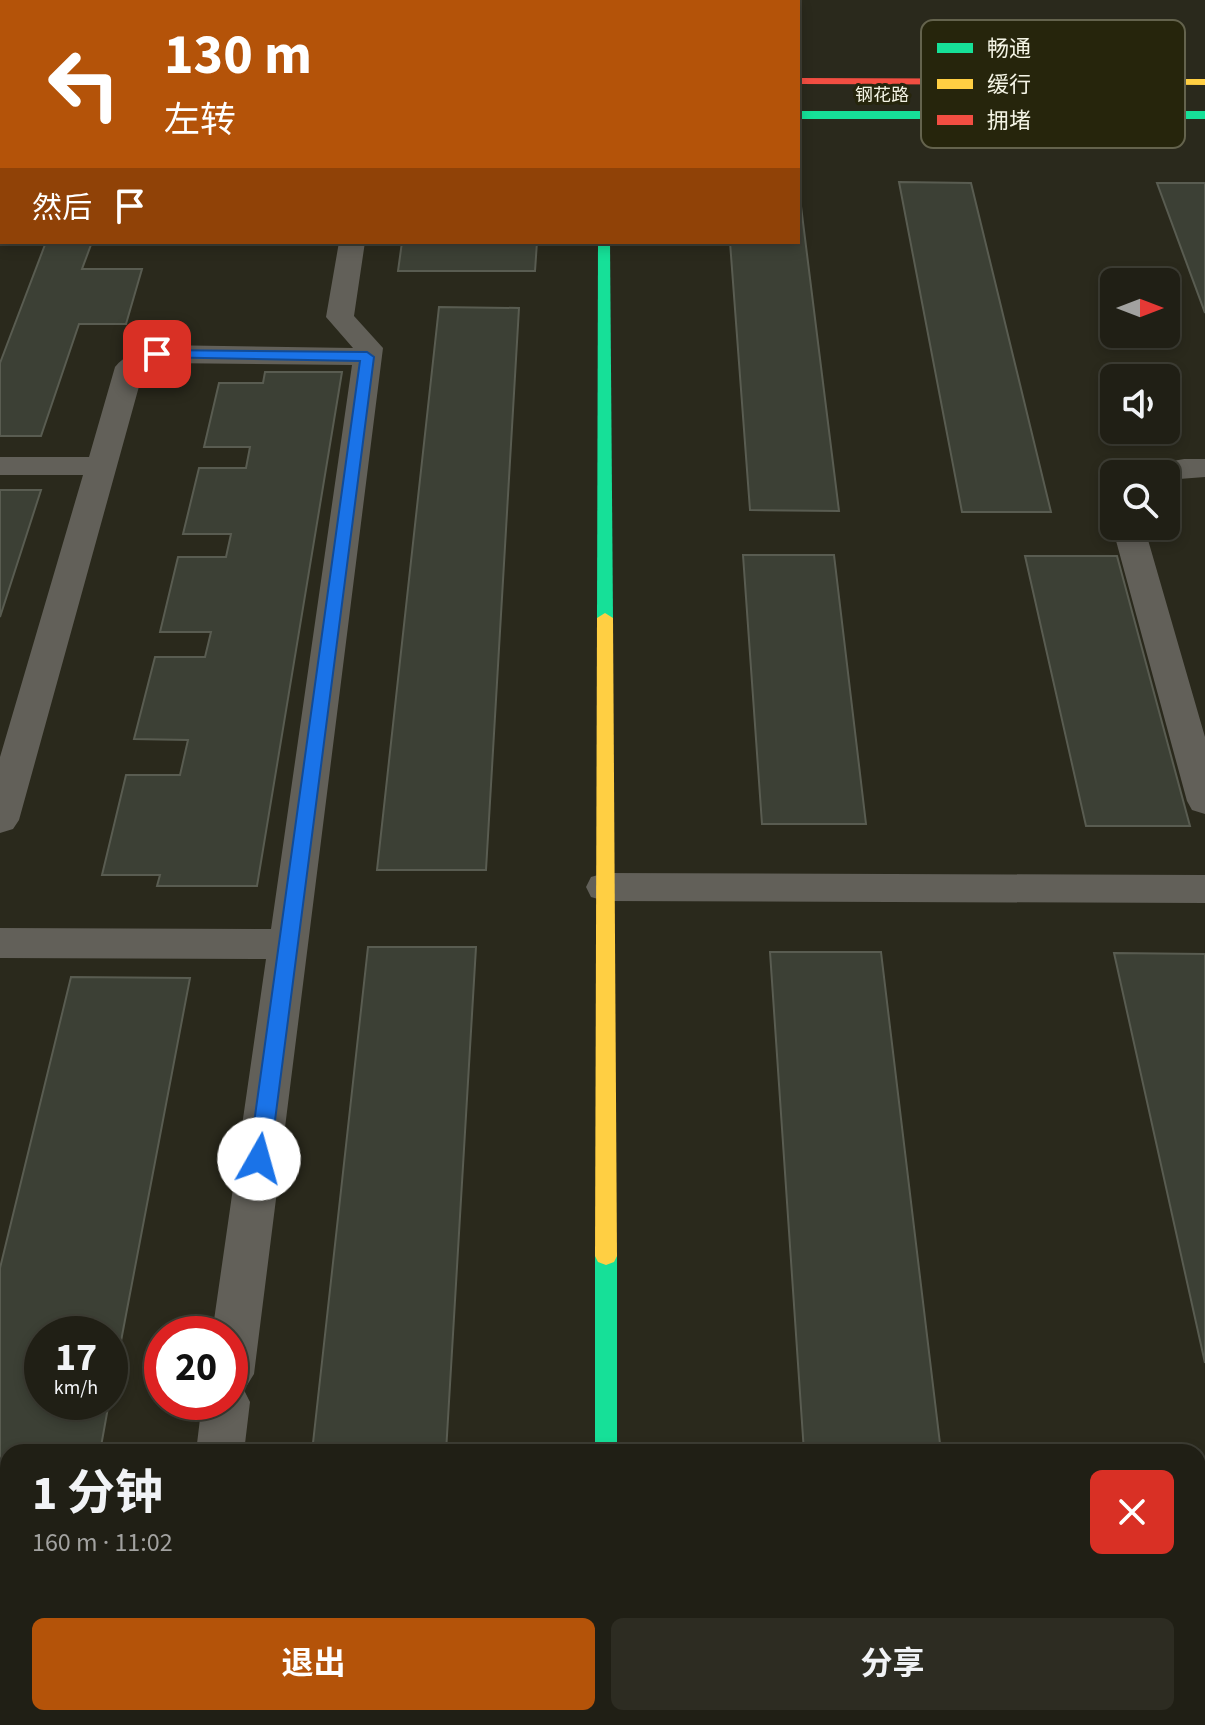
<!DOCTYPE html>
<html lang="zh">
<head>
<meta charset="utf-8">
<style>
  :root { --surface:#201f15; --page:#2d2c22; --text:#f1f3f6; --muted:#a2a2a0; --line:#3d3d34; --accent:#b45309 }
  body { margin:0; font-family:"Source Sans 3","Noto Sans SC",sans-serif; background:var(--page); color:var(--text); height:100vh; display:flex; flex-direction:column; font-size:30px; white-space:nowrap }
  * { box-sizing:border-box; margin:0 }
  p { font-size:26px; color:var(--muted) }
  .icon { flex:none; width:44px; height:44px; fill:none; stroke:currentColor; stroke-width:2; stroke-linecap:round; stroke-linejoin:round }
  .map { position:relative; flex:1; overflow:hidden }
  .drawer { position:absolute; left:0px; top:1444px; width:1206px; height:282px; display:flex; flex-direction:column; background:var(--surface); border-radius:24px 24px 0 0; box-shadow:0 4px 12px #0003,0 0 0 2px var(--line) }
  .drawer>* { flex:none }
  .top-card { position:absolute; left:0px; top:0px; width:800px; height:244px; box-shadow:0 4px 12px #0003,0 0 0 2px var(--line); background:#b45309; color:#fff; overflow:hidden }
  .needle { width:52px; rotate:90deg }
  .tools { position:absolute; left:1100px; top:268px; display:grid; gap:16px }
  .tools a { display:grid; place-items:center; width:80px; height:80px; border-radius:12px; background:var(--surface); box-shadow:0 4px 12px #0003,0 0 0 2px var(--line); font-size:40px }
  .speed { position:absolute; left:24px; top:1316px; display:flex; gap:16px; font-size:40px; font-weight:700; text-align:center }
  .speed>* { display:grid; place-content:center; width:104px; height:104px; border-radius:50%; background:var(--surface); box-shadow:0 4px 12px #0003,0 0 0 2px var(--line); line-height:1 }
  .speed small { font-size:20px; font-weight:400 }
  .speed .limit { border:12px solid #d22; background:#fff; color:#111 }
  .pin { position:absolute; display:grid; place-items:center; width:68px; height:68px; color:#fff; margin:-34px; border-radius:16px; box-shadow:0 4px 12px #0006 }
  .me { position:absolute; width:88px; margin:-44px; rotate:7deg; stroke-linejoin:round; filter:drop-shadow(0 0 6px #0008) }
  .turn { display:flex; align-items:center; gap:28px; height:168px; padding:0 32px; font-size:36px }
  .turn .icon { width:104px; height:104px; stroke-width:2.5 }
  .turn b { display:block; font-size:56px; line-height:68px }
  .then { display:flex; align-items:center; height:76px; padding:0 32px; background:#0003; gap:16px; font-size:30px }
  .round { display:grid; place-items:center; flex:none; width:84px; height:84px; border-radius:12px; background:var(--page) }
  .overview { display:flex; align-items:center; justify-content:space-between; height:136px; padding:0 32px }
  h1 { font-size:48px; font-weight:700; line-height:60px }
  .cta { display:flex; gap:16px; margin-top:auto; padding:16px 32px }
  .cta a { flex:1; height:92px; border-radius:12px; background:var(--accent); color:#fff; font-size:32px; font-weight:700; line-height:92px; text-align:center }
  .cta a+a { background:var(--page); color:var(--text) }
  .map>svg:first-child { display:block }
  .building { fill:#3c4035; stroke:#595c51; stroke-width:2 }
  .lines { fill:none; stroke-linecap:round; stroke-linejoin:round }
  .lane { fill:#626059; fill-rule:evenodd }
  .fast { fill:#16e098; fill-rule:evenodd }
  .slow { fill:#ffcf43; fill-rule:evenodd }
  .jam { fill:#f24e42; fill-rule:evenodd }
  .route { fill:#1a73e8; stroke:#114b97; stroke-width:2 }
  .labels { text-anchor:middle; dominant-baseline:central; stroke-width:6; stroke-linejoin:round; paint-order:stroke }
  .far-street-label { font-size:18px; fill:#f4f4e5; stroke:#26250c }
  .key { fill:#26250c; stroke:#64634d; stroke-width:2 }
  .key-label { font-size:22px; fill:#f4f4e5 }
</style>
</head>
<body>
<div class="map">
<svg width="1205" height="1725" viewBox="0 0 1205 1725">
  <rect width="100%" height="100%" fill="#2a291c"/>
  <g class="building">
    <path d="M798 182 839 511 750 510 730 242H798Z"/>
    <path d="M899 182 971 183 1051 512H962Z"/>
    <path d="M1157 183H1205V313Z"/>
    <path d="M46 242H92L82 269H142L126 324H79L41 436H0V363Z"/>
    <path d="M402 242H537L535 271H398Z"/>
    <path d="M439 307 519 308 486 870H377Z"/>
    <path d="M265 372H342L257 886H157L160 875H102L126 775H180L188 740 134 739 155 657H205L211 632H160L178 557H226L231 534H183L199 468H246L250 447H204L219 383H263Z"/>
    <path d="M0 490H41L0 617Z"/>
    <path d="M743 555H834L866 824H762Z"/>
    <path d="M1025 556H1117L1190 826H1086Z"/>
    <path d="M368 947H476L446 1452H312Z"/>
    <path d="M770 952H881L941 1452H804Z"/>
    <path d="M1114 953 1205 954V1363Z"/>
    <path d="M71 977 190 978 110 1399V1334H42V1402H109L100 1452H8V1460H0V1268Z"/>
  </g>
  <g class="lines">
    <g class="lane">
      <path d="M339 242H365L354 316 383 348 254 1374 244 1390 250 1402 244 1452H196L202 1402H230V1334H212L266 959 0 958V928L271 929 352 365 162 363 143 372 19 820 13 829 0 833V757L83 475H0V457H89L115 367C124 355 143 349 157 345L353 348 326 317Z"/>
      <path d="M1184 459H1205V477L1166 480V474H1134L1139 467Z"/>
      <path d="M1114 523V526H1144L1205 737V814L1192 810 1187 801 1112 526Z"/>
      <path d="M605 873 1205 875V903L605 901 591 897 586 887 591 877Z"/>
    </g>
    <g class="fast">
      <rect x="0" y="110" width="2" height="8"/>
      <rect x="798" y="111" width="407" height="8"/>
      <path d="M598 242H610L613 618 605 623 597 618Z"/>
      <path d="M606 1247 614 1250 617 1256V1452H595V1256L598 1250Z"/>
      <rect x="0" y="1580" width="8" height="24"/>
      <rect x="1198" y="1586" width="7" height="24"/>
    </g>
    <g class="slow">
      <rect x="600" y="0" width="10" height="2"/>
      <path d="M1062 79H1205V85L1058 84 1056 82Z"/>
      <path d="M605 613 613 618 617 1256 614 1262 606 1265 598 1262 595 1256 597 618Z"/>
    </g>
    <g class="jam">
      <rect x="0" y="77" width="2" height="6"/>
      <path d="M798 78 1062 79 1068 82 1062 85 798 84Z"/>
      <rect x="593" y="1718" width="26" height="7"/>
    </g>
  </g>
  <path class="route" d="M157 350 367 352 374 357 270 1159 267 1165 259 1168 252 1165 249 1159 360 361 152 357 150 354Z"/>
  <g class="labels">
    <g class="far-street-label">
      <text x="882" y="95">钢花路</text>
    </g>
  </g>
  <rect x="921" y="20" width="264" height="128" rx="12" class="key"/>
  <rect x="937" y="43" width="36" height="10" fill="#16e098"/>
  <rect x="937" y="79" width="36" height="10" fill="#ffcf43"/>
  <rect x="937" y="115" width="36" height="10" fill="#f24e42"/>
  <g class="key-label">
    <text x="987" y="56">畅通</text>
    <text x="987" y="92">缓行</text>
    <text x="987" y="128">拥堵</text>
  </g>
</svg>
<div class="tools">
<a><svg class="needle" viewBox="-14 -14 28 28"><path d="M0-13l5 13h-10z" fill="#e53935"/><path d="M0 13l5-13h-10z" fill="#a2a2a0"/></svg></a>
<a><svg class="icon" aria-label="sound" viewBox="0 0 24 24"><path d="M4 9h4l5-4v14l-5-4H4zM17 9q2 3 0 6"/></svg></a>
<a><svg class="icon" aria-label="search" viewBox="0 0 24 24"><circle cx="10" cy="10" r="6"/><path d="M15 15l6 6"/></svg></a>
</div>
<div class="speed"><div>17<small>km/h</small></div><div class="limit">20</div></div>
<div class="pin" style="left:157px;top:354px;background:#d93025"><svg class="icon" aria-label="arrive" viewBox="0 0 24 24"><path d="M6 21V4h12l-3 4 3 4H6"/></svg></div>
<svg class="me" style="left:259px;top:1159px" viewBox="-20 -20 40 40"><circle r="19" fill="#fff"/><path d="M0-13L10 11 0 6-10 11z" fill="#1a73e8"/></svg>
<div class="top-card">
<div class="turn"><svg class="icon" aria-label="left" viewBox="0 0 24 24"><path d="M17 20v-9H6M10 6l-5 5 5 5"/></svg><div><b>130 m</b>左转</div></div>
<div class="then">然后<svg class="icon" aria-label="arrive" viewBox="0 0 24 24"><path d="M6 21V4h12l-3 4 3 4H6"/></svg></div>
</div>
<section class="drawer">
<div class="overview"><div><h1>1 分钟</h1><p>160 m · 11:02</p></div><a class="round" style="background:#d93025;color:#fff"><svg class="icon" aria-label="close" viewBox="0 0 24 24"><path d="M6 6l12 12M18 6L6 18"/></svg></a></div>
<div class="cta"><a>退出</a><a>分享</a></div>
</section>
</div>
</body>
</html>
